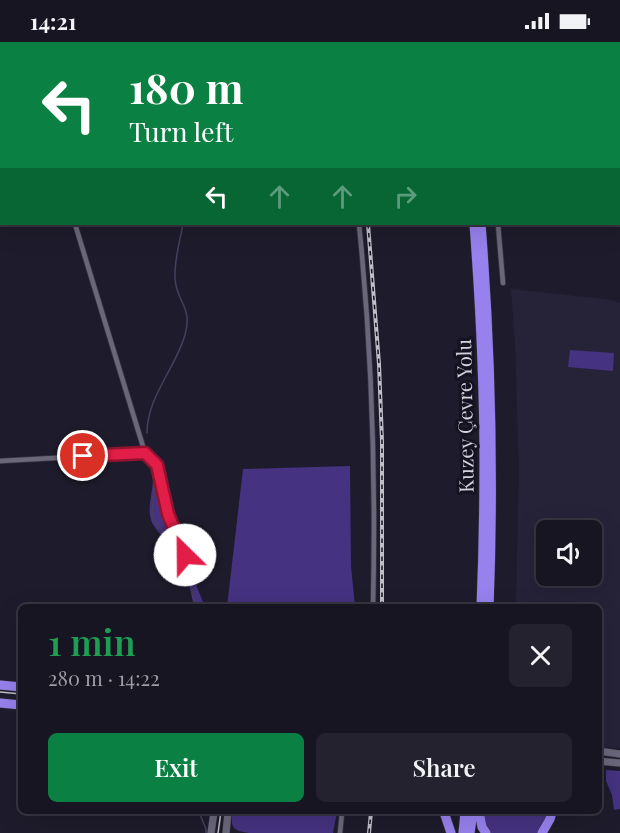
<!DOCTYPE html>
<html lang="en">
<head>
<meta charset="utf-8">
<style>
  :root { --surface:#161521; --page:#23222e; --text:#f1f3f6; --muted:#9e9fa5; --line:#35343f; --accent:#0b8043 }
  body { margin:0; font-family:"Playfair Display",serif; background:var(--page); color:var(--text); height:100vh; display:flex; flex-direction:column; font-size:22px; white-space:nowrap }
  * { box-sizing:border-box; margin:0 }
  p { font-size:20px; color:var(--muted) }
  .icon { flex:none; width:33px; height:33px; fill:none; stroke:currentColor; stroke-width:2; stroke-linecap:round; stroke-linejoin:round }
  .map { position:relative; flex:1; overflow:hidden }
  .details { position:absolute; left:18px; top:562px; width:584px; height:210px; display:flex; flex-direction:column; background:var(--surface); border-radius:9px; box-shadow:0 6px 24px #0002,0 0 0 2px var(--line) }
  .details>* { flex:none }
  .top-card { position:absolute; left:0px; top:0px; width:621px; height:183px; box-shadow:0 6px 24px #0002,0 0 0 2px var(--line); background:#0b8043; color:#fff; overflow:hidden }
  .buttons { position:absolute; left:536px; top:478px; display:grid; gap:12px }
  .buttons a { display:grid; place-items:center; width:66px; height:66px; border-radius:9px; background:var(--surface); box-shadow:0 6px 24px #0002,0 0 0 2px var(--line); font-size:30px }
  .pin { position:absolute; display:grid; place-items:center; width:51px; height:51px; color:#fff; margin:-26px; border:3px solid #fff; border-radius:50%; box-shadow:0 2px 6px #0007 }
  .me { position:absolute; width:66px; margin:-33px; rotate:337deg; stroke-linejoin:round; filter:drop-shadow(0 0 4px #0008) }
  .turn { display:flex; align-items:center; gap:21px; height:126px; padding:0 30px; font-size:27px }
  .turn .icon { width:78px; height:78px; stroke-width:2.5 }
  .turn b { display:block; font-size:42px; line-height:51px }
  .lanes { display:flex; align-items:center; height:57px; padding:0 30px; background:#0003; justify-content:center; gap:30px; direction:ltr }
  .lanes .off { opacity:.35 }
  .round { display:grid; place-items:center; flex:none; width:63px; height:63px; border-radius:9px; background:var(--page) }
  .head { display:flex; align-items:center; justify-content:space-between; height:102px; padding:0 30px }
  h1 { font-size:36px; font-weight:600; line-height:45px; color:#1e9e55 }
  .action { display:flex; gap:12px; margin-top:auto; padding:12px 30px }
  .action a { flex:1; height:69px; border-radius:9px; background:var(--accent); color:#fff; font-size:24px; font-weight:600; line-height:69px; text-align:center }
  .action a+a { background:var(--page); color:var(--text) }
  .status { display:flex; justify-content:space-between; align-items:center; height:42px; padding:0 30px; background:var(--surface); direction:ltr }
  .status svg { height:16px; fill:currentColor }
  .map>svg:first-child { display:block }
  .built { fill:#262339; fill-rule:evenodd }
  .green { fill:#453281 }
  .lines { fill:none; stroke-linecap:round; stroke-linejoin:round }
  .stream { stroke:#473f5d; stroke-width:1.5 }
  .street-casing { stroke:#393744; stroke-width:6 }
  .secondary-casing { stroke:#393744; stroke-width:8 }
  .highway-casing { stroke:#393744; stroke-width:10 }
  .street { stroke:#6a677b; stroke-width:4.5 }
  .secondary { stroke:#6a677b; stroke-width:7 }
  .highway { stroke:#9681ed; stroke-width:9 }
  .tram { stroke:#bfbec9; stroke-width:1.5 }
  .rail-casing { stroke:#bfbec9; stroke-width:4 }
  .rail { stroke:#151322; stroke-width:1.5; stroke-dasharray:4.5; stroke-linecap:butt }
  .route-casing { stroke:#92132f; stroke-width:15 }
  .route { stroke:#e11d48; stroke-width:10 }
  .labels { text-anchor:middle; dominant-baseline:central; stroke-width:6; stroke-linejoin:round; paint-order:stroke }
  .street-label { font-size:20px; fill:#d2d1dc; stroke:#151322 }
</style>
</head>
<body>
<div class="status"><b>14:21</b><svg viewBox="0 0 49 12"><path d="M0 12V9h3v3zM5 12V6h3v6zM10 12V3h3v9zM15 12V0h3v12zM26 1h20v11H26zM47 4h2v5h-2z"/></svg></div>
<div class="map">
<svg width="620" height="791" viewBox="0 0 620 791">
  <rect width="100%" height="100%" fill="#1e1c2c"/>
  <path class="built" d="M511 247 612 258 620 261V706L599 705 598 566 516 565 519 428 515 299ZM546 489H591V534H546Z"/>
  <g class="green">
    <path d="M570 308 614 311 613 329 568 325Z"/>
    <path d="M350 424 351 524 355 565H227L243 427Z"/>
    <path d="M153 436 205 565H194C190 546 186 525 175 508 168 498 155 490 151 478 147 465 153 450 153 436Z"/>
    <path d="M606 728 620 729V767L614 768 612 753 606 739Z"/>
    <path d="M232 770H337L333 791H249C232 788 231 786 232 770Z"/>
    <path d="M481 770H550L540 791H488Z"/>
  </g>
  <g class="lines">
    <g class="stream">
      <path d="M115 0 116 2"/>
      <path d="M147 391C147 355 175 327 185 293 193 264 176 260 175 236 174 218 180 199 183 182"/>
      <path d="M155 433C157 447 150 461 153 475 157 488 171 497 178 508 190 525 192 546 195 566"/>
      <path d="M199 770 206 787V791"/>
    </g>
    <defs>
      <g id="street">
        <path d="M169 0 170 2"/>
        <path d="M336 0V2"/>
        <path d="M480 0 481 2"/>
        <path d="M487 2 488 0"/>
        <path d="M75 182 145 411"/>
        <path d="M359 182C372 309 376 437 373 566"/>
        <path d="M498 182 503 241"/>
        <path d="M0 419 145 411 157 423 168 472 195 535"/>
        <path d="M340 791 342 770"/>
      </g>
      <g id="secondary">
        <path d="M598 709 620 712"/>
        <path d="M598 719 620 721"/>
        <path d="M211 791 214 770"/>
        <path d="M226 791 228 770"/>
      </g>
      <g id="highway">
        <path d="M456 0V2"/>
        <path d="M462 0 463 2"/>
        <path d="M474 182C480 261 484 340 484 419 484 468 483 517 481 566"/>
        <path d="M481 182C491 309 494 438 489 566"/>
        <path d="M0 643 21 645"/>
        <path d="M0 661 21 663"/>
        <path d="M444 770 451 791"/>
        <path d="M479 770 482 785 486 791"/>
        <path d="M463 791 465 770"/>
        <path d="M470 791 473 770"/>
        <path d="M542 791 550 777 552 770"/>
      </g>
    </defs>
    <use href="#street" class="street-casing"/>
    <use href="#secondary" class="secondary-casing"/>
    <use href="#highway" class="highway-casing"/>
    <use href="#street" class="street"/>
    <use href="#secondary" class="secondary"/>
    <use href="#highway" class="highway"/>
    <g class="tram">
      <path d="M0 650 21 652"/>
      <path d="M218 791 221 770"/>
    </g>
    <defs>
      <g id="rail">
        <path d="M348 0V2"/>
        <path d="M368 182 379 322 382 399V566"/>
        <path d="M369 791 371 770"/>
      </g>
    </defs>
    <use href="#rail" class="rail-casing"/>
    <use href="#rail" class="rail"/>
  </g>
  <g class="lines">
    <defs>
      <path id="route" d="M83 414 145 411 157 423 168 472 185 513"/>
    </defs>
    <use href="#route" class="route-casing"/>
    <use href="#route" class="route"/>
  </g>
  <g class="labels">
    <g class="street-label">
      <text transform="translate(464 374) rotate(-91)">Kuzey Çevre Yolu</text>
    </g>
  </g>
</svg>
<div class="buttons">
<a><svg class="icon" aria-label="sound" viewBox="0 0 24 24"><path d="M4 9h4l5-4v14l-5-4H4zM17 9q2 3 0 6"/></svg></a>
</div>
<div class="pin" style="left:83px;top:414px;background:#d93025"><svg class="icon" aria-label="arrive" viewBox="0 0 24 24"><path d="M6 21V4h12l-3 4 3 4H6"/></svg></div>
<svg class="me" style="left:185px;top:513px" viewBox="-20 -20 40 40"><circle r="19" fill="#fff"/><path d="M0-13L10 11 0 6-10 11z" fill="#e11d48"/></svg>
<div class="top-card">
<div class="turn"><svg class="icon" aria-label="left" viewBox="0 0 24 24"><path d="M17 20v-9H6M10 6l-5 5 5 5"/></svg><div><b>180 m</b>Turn left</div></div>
<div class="lanes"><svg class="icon" aria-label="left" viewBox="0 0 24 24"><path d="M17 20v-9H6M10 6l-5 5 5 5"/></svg><svg class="icon off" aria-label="ahead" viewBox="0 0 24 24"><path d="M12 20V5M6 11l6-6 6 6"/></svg><svg class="icon off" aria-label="ahead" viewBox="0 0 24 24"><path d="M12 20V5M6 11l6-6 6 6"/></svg><svg class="icon off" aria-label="right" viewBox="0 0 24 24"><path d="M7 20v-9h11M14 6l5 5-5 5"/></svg></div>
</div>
<section class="details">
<div class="head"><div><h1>1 min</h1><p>280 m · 14:22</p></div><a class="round"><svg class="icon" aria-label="close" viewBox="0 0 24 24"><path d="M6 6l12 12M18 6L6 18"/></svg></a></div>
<div class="action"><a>Exit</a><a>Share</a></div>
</section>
</div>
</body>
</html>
